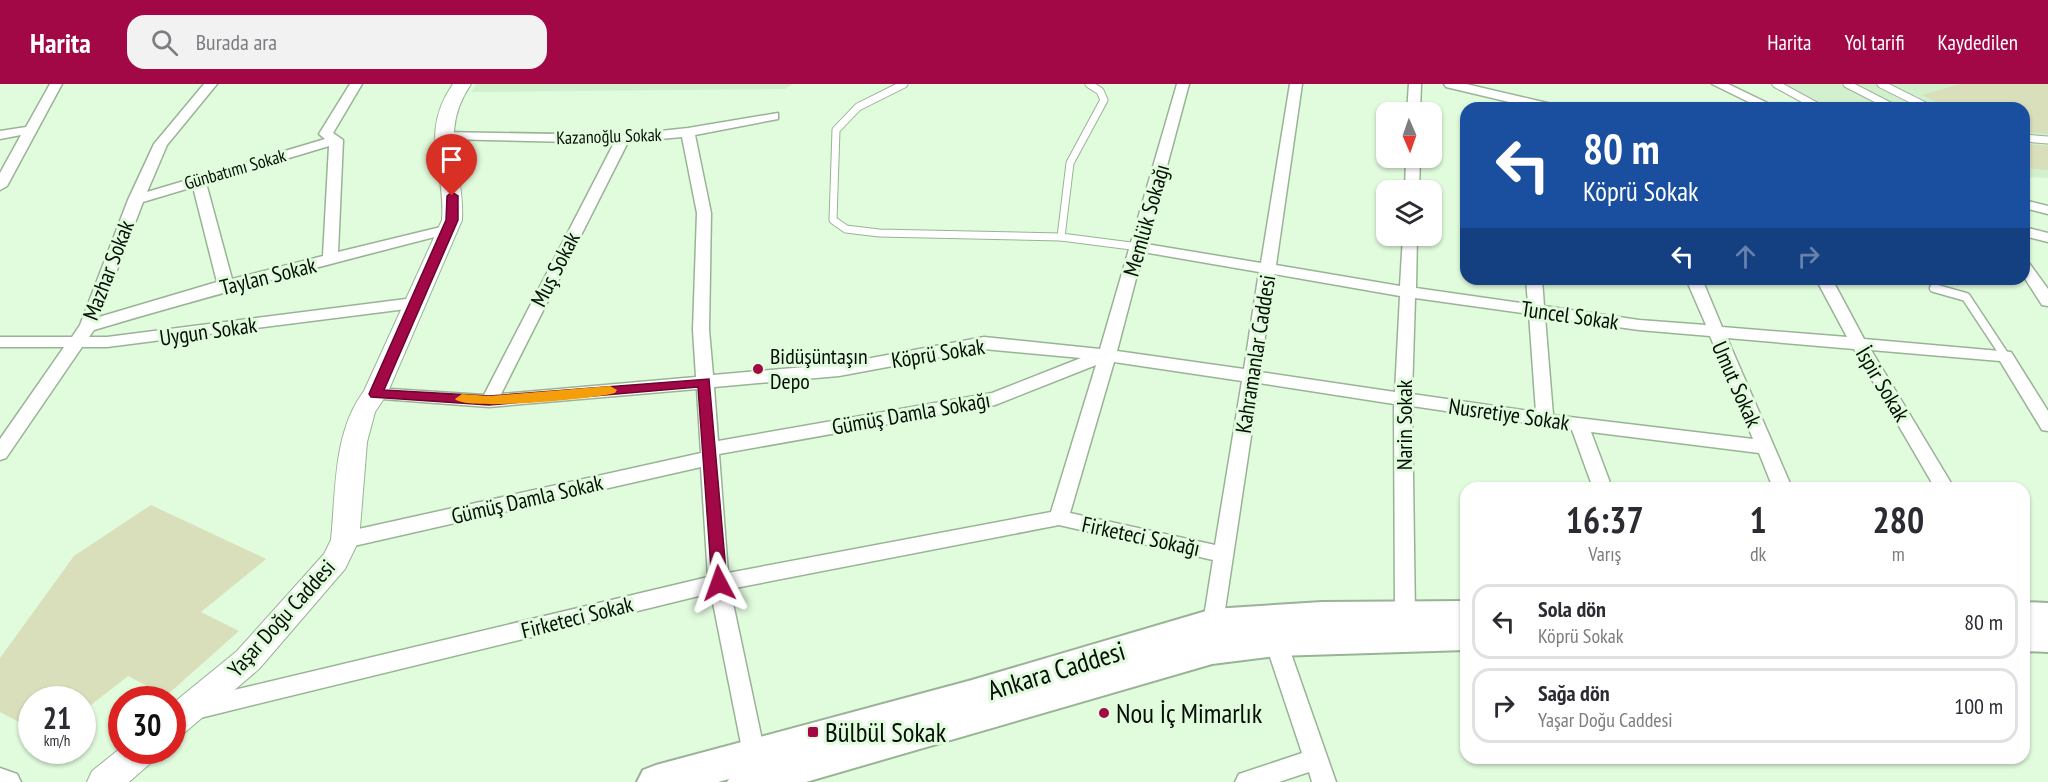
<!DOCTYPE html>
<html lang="tr">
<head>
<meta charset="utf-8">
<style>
  :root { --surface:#fff; --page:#f2f2f3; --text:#2b2b33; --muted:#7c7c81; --line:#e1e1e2; --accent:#a20846 }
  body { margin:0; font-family:"PT Sans Narrow",sans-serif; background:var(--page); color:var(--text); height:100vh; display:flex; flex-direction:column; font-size:22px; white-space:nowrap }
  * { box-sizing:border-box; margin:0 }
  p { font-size:20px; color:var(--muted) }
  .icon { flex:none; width:33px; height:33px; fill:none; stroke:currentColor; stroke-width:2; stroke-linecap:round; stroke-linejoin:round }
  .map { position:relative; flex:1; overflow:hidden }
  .sheet { position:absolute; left:1460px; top:398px; width:570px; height:282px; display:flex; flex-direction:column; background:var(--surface); border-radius:18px; box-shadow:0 2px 4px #0004 }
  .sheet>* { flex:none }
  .banner { position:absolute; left:1460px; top:18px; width:570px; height:183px; border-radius:18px; box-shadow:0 2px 4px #0004; background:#1a4fa0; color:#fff; overflow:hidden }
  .needle { width:39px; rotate:178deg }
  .fabs { position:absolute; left:1376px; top:18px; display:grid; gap:12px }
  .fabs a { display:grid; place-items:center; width:66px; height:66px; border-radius:12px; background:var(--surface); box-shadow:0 2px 4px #0004; font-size:30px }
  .speed { position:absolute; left:18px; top:602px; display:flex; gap:12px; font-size:30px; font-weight:700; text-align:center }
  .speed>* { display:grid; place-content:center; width:78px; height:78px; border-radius:50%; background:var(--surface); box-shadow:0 2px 4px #0004; line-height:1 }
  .speed small { font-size:15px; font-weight:400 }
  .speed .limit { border:9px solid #d22; background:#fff; color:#111 }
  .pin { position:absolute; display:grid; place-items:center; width:51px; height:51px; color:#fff; margin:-62px -26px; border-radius:50% 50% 50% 0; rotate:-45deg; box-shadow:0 0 6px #0007 }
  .pin .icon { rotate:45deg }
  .me { position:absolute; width:66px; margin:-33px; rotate:356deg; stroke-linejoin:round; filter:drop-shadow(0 0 4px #0008) }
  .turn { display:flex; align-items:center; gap:21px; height:126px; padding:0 24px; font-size:27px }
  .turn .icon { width:78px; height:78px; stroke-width:2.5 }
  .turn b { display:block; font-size:42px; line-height:51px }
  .lanes { display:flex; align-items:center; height:57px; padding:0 24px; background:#0003; justify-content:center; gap:30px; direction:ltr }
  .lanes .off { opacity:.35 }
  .eta { display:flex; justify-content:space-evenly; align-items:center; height:102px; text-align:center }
  .eta b { font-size:36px; font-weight:700; line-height:42px }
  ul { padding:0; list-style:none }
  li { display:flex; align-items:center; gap:18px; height:75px; margin:0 12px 9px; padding:0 12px; border:3px solid var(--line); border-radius:18px }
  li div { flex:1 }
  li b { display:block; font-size:22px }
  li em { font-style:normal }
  header { display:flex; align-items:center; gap:36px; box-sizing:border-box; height:84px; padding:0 30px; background:var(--accent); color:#fff }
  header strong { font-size:28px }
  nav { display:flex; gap:33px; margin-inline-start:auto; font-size:21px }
  .search { width:420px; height:54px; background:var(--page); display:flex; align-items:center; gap:15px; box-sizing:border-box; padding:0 21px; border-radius:18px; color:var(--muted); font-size:22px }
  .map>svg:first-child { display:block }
  .built { fill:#d2f0cd }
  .building { fill:#d9dfbb }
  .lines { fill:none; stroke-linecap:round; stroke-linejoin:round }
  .lane-far1-casing { stroke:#9ab397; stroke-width:9 }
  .lane-casing { stroke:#9ab397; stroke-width:11 }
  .street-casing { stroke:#9ab397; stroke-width:3 }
  .secondary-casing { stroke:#9ab397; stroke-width:2 }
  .primary-casing { stroke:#9ab397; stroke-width:4 }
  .lane-far1 { stroke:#fff; stroke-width:7 }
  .lane { stroke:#fff; stroke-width:8 }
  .street { fill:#fff; fill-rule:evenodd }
  .secondary { fill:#fff; fill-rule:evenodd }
  .primary { fill:#fff; fill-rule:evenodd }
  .route { fill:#a20846; stroke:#69052e; stroke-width:1.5 }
  .slow { fill:#f59e0b }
  .poi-dot { fill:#a20846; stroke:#e1fbdd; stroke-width:2 }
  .labels { text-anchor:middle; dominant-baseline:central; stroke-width:6; stroke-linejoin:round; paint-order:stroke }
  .far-street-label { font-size:18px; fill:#060f06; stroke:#e1fbdd }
  .street-label { font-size:22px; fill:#060f06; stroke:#e1fbdd }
  .poi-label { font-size:22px; fill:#060f06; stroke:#e1fbdd; text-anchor:start }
  .near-street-label { font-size:27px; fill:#060f06; stroke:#e1fbdd }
  .near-poi-label { font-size:27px; fill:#060f06; stroke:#e1fbdd; text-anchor:start }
</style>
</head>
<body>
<header>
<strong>Harita</strong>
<div class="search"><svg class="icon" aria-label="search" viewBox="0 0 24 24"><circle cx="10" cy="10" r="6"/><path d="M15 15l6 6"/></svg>Burada ara</div>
<nav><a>Harita</a><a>Yol tarifi</a><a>Kaydedilen</a></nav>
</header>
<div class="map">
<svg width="2048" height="698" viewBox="0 0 2048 698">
  <rect width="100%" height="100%" fill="#e1fbdd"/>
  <g class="built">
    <path d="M476 0H793L785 5 471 8Z"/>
    <path d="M1768 0H2048V94L2024 93V24H1813Z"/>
  </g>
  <g class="building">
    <path d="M1960 0H2048V50L2024 48V24H1948L1922 11Z"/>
    <path d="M2024 60 2048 62V86L2024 84Z"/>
    <path d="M151 421 266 475 201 528 239 547 166 612 128 592 82 628V615H32V645L0 628V574L74 472Z"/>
  </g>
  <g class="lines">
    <defs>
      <g id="lane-far1">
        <path d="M904 0 858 23 836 46 833 136 846 145 879 149 1061 153 1139 163"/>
        <path d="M1776 0 1820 24"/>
        <path d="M1847 0 1894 24"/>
        <path d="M1881 0 1929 24"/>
        <path d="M2024 54 2048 56"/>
        <path d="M1061 153 1070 79 1104 16 1100 7 1089 0"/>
      </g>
      <path id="lane" d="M1934 204 1966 213 2005 272"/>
      <g id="street">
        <path d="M50 0H62L7 102 0 106V89L21 51 0 55V47L26 43Z"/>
        <path d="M204 0H217L167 61 147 108 325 55 319 50 350 0H362L333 49 343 56 338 168 449 141 456 145 454 148C333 179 214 210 94 246L89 253H107L414 214 422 219 414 224 107 263H82L6 374 0 376V355L64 263H0V253H72L80 241 128 116 154 60ZM329 62 323 172 232 195 206 99ZM193 103 217 198 99 233 143 118Z"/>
        <path d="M1177 0H1189L1146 160 1261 179 1290 0H1302L1276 181 1400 202 1403 152H1417L1416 204 1528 220 1526 195H1542L1544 222 1639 236 1706 241 1686 195H1702L1722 243 1847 253 1816 195H1832L1864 255 2011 268 2048 327V347L2042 346 2000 277 1871 266 1954 404H1935L1854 265 1727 254 1792 404H1773L1759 369 1591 348 1612 404H1593L1572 346 1412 322 1415 532 1412 538 1405 541 1398 538 1395 532 1394 320 1259 299 1223 539 1220 545 1213 548 1206 545 1203 539 1213 476 1059 441 730 505 765 670 762 677 754 681 746 677 743 670 711 509 196 635 188 632 185 625 188 618 196 615 708 493 701 383 345 464 338 461 335 456 338 451 345 448 701 369 697 305 489 323 369 314 366 310 375 304 484 311 614 59 444 55 437 51 439 48 623 51 688 44 778 29V35L695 51 711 129 709 246 713 291 839 280 984 253 1100 265ZM682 53 697 129 693 246 696 293 501 310 628 58ZM1143 168 1259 188 1244 285 1117 267ZM1274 190 1400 212 1395 308 1260 288ZM1415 214 1529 230 1536 328 1412 310ZM1545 233 1639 246 1710 252 1753 355 1553 331ZM984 265 1081 274 992 309 718 357 714 303 839 292ZM1114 278 1242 297 1215 461 1070 429ZM1096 281 1051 428 728 489 719 370 995 321Z"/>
        <path d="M1409 0H1421L1420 28H1407Z"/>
        <path d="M1444 0H1466L1556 21 1557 24H1535L1446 3Z"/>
        <path d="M1712 0H1728L1778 24H1761Z"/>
        <path d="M1406 74H1420L1419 106H1405Z"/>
        <path d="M2024 116 2048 122V130L2024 124Z"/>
        <path d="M2024 143 2048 149V158L2024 152Z"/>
        <path d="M2024 177 2029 179 2048 205V222L2042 221 2024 193Z"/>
        <path d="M1276 549 1284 552 1287 558 1336 698H1312L1309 688 1279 698H1235L1239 690 1302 669 1265 558 1268 552Z"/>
        <path d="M0 684 17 690 21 698H0Z"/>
      </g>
      <g id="secondary">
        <path d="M453 0H471C437 51 465 82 462 136L387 310 375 328 367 358 359 456 345 485 259 585 183 650 172 654V620L237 567 324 470 331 456C336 407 333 348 364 307L442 136C446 82 418 51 453 0Z"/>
        <path d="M122 663V666H158L153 677 129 698H87L92 687Z"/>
      </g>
      <g id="primary">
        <path d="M1466 517V566L1276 572 1212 580 806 698H727L729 695 718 698H637L643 686 656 681 972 596 1213 525 1322 518Z"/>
        <path d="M2024 518 2048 519V568L2024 567Z"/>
      </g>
    </defs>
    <use href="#lane-far1" class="lane-far1-casing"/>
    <use href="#lane" class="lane-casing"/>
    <use href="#street" class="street-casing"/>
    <use href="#secondary" class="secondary-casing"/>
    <use href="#primary" class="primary-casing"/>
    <use href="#lane-far1" class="lane-far1"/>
    <use href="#lane" class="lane"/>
    <use href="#street" class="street"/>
    <use href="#secondary" class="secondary"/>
    <use href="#primary" class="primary"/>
  </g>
  <path class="route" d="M452 108 458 112V136L384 306 489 312 709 295 727 499 725 503H714L712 499 698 303 489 321 371 313 369 310 446 136 447 112Z"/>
  <path class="slow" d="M610 302 617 306 615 309C595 315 465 327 455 315L462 310 489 312Z"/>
  <g class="poi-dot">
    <circle cx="758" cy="285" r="6"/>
    <circle cx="1104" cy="629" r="6"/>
    <rect x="807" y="642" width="12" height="12" rx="3"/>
  </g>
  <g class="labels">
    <g class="far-street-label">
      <text transform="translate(609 52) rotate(-2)">Kazanoğlu Sokak</text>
      <text transform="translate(235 85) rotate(-16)">Günbatımı Sokak</text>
    </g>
    <g class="street-label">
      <text transform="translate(1146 136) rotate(-74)">Memlük Sokağı</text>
      <text transform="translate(555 185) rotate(-63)">Muş Sokak</text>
      <text transform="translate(108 186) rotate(-69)">Mazhar Sokak</text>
      <text transform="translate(268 192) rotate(-14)">Taylan Sokak</text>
      <text transform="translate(1570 231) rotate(8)">Tuncel Sokak</text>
      <text transform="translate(208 247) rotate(-8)">Uygun Sokak</text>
      <text transform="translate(938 269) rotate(-9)">Köprü Sokak</text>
      <text transform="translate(1255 270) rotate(-81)">Kahramanlar Caddesi</text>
      <text transform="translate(1737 300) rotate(66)">Umut Sokak</text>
      <text transform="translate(1883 300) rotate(59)">İspir Sokak</text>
      <text transform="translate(911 329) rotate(-10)">Gümüş Damla Sokağı</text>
      <text transform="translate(1509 330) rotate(8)">Nusretiye Sokak</text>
      <text transform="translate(1404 341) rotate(-90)">Narin Sokak</text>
      <text transform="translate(527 415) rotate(-13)">Gümüş Damla Sokak</text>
      <text transform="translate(1141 452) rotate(12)">Firketeci Sokağı</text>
      <text transform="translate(577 533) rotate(-14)">Firketeci Sokak</text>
      <text transform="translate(281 534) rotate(-48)">Yaşar Doğu Caddesi</text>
    </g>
    <g class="poi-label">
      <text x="770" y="272">Bidüşüntaşın<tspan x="770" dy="25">Depo</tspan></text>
    </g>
    <g class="near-street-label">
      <text transform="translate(1056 586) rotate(-17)">Ankara Caddesi</text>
    </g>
    <g class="near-poi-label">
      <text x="1116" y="629">Nou İç Mimarlık</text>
      <text x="825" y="648">Bülbül Sokak</text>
    </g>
  </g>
</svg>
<div class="fabs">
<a><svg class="needle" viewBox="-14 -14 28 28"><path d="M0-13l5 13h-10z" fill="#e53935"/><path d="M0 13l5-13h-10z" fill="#7c7c81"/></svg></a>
<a><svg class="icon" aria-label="layers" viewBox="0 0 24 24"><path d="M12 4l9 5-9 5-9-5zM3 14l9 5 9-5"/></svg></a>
</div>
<div class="speed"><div>21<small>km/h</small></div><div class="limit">30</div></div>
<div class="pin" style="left:452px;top:112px;background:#d93025"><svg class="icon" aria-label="arrive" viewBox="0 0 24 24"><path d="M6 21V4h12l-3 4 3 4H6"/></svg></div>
<svg class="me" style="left:719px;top:499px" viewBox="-20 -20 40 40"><path d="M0-17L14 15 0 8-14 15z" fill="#a20846" stroke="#fff" stroke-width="4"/></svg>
<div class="banner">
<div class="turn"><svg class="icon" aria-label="left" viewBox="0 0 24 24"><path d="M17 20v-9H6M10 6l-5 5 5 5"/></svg><div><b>80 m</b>Köprü Sokak</div></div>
<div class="lanes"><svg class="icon" aria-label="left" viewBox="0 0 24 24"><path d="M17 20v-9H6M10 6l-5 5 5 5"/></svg><svg class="icon off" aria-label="ahead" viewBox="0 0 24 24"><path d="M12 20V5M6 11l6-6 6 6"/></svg><svg class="icon off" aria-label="right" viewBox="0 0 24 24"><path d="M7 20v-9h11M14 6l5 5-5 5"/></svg></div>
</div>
<section class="sheet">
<div class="eta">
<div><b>16:37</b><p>Varış</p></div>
<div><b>1</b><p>dk</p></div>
<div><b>280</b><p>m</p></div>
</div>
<ul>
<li><svg class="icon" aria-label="left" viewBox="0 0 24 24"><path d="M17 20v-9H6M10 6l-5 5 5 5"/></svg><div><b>Sola dön</b><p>Köprü Sokak</p></div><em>80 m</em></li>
<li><svg class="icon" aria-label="right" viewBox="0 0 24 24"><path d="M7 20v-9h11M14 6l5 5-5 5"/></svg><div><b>Sağa dön</b><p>Yaşar Doğu Caddesi</p></div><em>100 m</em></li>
</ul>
</section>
</div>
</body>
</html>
